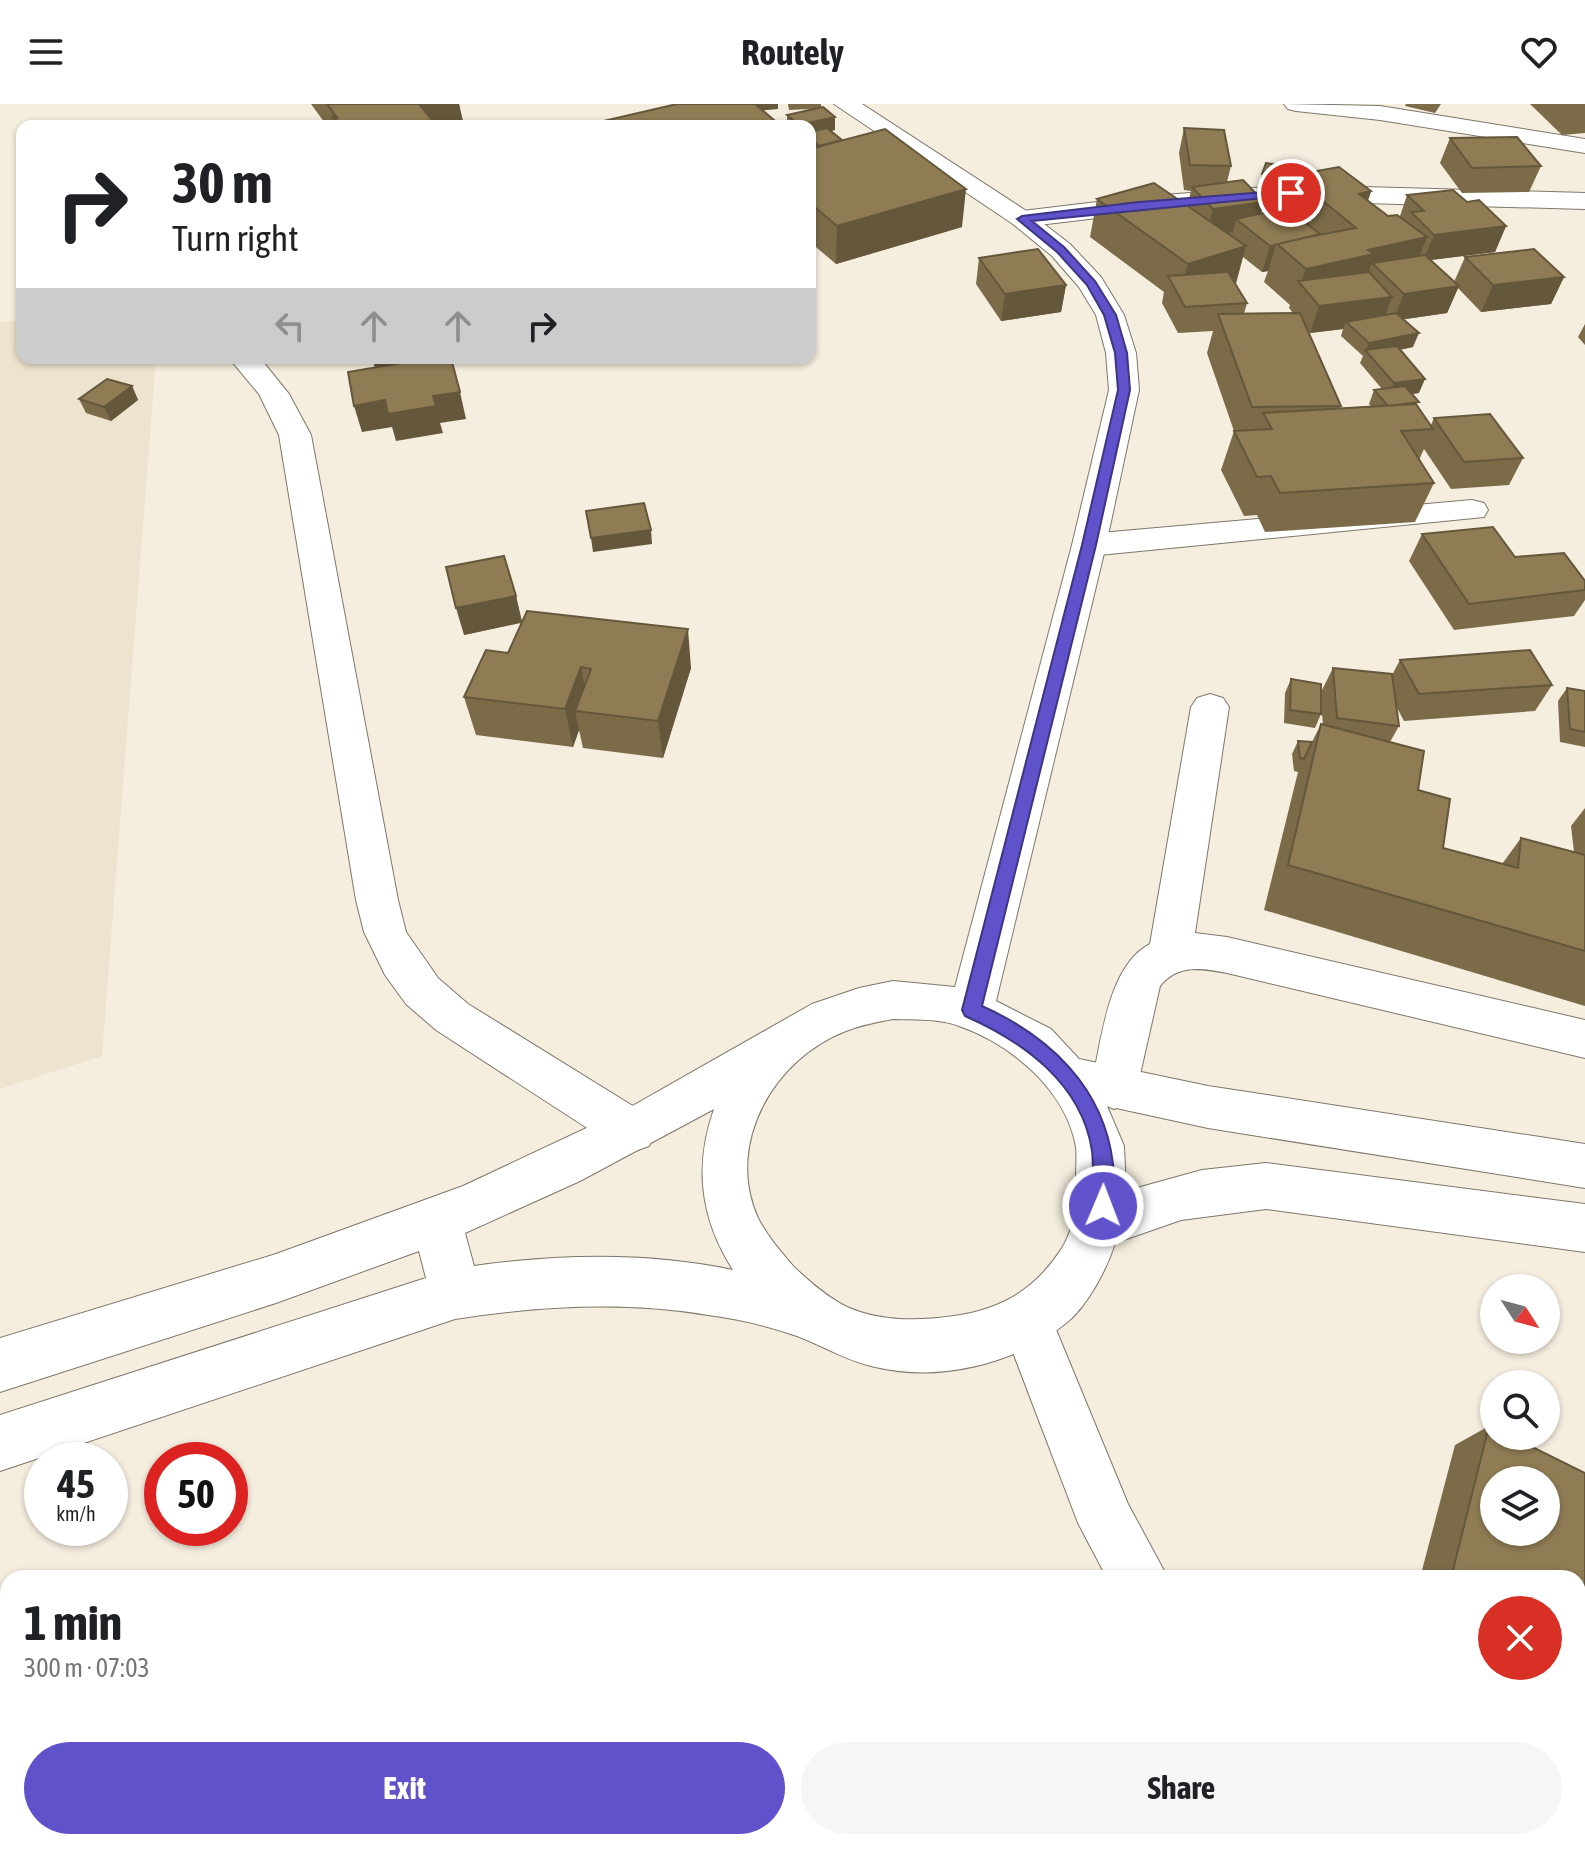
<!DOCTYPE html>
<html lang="en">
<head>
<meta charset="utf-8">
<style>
  :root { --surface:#fff; --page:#f6f6f6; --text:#202124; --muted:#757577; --accent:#5f52cb }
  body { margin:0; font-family:"Asap Condensed",sans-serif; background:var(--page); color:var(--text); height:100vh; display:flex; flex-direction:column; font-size:30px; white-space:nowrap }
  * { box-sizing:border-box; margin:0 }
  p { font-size:26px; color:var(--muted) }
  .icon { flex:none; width:44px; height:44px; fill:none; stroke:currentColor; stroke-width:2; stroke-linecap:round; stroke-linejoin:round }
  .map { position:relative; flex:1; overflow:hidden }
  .sheet { position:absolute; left:0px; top:1466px; width:1586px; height:280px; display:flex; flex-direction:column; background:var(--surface); border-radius:24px 24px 0 0; box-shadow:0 2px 6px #0004 }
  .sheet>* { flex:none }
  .hud { position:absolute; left:16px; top:16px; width:800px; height:244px; border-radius:16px; box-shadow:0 2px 6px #0004; background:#fff; color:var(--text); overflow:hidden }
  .needle { width:52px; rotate:126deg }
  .fabs { position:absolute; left:1480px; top:1170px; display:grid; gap:16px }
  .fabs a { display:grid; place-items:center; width:80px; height:80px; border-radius:50%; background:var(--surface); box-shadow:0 2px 6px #0004; font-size:40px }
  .speed { position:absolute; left:24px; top:1338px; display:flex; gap:16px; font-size:40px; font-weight:700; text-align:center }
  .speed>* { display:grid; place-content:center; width:104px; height:104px; border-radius:50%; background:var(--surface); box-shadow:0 2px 6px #0004; line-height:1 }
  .speed small { font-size:20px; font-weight:400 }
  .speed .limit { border:12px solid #d22; background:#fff; color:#111 }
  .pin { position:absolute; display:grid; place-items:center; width:68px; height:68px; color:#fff; margin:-34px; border:4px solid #fff; border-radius:50%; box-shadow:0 2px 8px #0007 }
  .me { position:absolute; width:88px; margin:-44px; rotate:1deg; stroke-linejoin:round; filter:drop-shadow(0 0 6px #0008) }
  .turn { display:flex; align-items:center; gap:28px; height:168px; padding:0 24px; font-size:36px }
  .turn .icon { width:104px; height:104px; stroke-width:2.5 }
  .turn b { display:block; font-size:56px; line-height:68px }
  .lanes { display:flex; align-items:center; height:76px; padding:0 24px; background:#0003; justify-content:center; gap:40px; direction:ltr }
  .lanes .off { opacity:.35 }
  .round { display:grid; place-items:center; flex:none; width:84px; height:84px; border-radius:42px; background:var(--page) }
  .head { display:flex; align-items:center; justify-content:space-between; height:136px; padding:0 24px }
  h1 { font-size:48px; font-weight:700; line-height:60px }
  .action { display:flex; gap:16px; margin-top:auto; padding:16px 24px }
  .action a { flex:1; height:92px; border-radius:48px; background:var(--accent); color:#fff; font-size:32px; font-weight:700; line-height:92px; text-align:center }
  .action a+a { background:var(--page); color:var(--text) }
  header { display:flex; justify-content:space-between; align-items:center; height:104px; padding:0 24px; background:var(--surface); font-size:36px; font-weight:700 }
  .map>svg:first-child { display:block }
  .built { fill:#eee3ce }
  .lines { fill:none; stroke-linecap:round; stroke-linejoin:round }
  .minor-casing { stroke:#7e776a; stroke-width:2 }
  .major-casing { stroke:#7e776a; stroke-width:2 }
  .minor { fill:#fff; fill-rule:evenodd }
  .major { fill:#fff; fill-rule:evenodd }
  .wall { fill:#7b6b48; fill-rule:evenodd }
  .shaded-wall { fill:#64573b }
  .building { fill:#8f7c54; stroke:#64573b; stroke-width:2; fill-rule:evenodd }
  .route { fill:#5f52cb; stroke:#3e3584; stroke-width:2 }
</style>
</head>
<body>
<header><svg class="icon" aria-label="menu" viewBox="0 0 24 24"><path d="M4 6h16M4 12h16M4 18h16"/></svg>Routely<svg class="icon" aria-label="heart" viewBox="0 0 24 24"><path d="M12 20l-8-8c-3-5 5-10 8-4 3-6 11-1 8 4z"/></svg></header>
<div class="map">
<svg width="1585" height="1746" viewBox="0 0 1585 1746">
  <rect width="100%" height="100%" fill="#f5eedf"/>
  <path class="built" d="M22 217V254H156L102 952 0 985V218Z"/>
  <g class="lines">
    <defs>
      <g id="minor">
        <path d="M1284 0 1380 2 1585 35V49L1380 16 1296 7 1288 5Z"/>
        <path d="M1291 81 1585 89V105L1291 97 1139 109 1022 123 1013 120 1009 115 1013 110 1022 107 1139 93Z"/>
        <path d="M229 254H260L289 290 311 331 398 796 406 828 438 874 468 900 649 1012 656 1027 649 1042 632 1048 615 1042 436 926 406 900 385 871 364 828 356 796 279 331 259 290Z"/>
        <path d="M1472 396 1484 399 1488 406 1484 413 1089 452 1077 449 1072 441 1077 433 1089 430Z"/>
        <path d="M1210 590 1223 594 1229 603 1195 829 1227 833 1585 916V954L1227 869C1202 864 1178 860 1160 882L1137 984 1130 998 1114 1005 1098 998 1091 984C1101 940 1107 862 1150 840L1191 603 1197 594Z"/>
        <path d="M1027 1191 1045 1199 1128 1400 1168 1474H1107L1078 1419 1001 1217 1009 1199Z"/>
        <path d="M1062 1738H1126L1125 1746H1061Z"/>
        <path d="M1495 1738H1570L1573 1746H1498Z"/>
      </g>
      <path id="major" d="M834 0H862L1031 110 1070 140 1101 173 1124 211 1136 249 1139 286 1106 441 996 897 1051 925 1079 955 1208 982 1585 1040V1084L1208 1024 1107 1002 1124 1042 1126 1087 1202 1066 1266 1059 1585 1100V1148L1266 1105 1181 1116 1115 1139C1107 1165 1087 1203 1065 1220 1013 1261 939 1278 875 1263 847 1257 823 1242 797 1232 769 1222 738 1215 708 1211 623 1197 540 1202 455 1215L0 1367V1311L426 1174 419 1147 276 1199 0 1288V1234L276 1150 463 1082 627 1005 812 900 859 884 893 877 955 883 1072 441 1109 286 1106 249 1096 211 1079 183 1052 152 1013 120ZM893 915C914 916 939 914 959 922 1011 940 1066 986 1076 1043 1077 1053 1076 1064 1076 1073 1077 1097 1075 1123 1062 1144 1036 1185 1002 1205 954 1212 918 1217 881 1218 847 1203 827 1193 810 1178 794 1163 781 1148 767 1132 758 1114 724 1039 775 954 846 927 861 921 877 918 893 915ZM714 1005C694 1062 700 1114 733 1166 647 1148 560 1150 474 1162L465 1129 580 1077Z"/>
    </defs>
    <use href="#minor" class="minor-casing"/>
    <use href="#major" class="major-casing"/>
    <use href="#minor" class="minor"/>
    <use href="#major" class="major"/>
  </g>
  <g class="wall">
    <path d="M311 0H459L464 22H327Z"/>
    <path d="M788 0H821V3L835 26 831 27 962 123 836 160 810 138V22H787V11L811 5 789 6Z"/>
    <path d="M1406 0H1441L1435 9 1405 2Z"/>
    <path d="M1530 0H1585V29L1562 31Z"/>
    <path d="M1184 24 1231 62 1227 78 1264 98 1261 110 1267 108 1274 86 1258 83 1262 70 1371 87 1368 97 1388 112H1400L1407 91 1467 98 1506 122 1495 148 1430 156 1454 178 1465 153 1564 173 1551 200 1481 208 1458 184 1447 209 1404 215 1413 243 1400 246 1419 289 1412 290 1417 301 1431 321 1434 314 1523 354 1509 381 1451 385 1424 345 1419 356 1434 379 1415 418 1265 428 1257 411 1244 412 1221 366 1234 327 1207 249 1213 227 1178 229 1162 199 1164 188 1090 133 1097 95 1187 102 1191 87 1184 86 1179 49ZM1243 153 1262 168 1268 167 1264 178 1290 201 1289 204 1293 209 1244 210 1247 199 1236 180ZM1343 225 1341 232 1363 252 1360 259 1382 285 1374 286 1369 300 1371 302 1340 304 1341 302 1308 227 1310 229Z"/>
    <path d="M1450 34 1541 62 1529 88 1462 89 1440 59Z"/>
    <path d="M979 154 1066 181 1061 208 1001 217 976 180Z"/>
    <path d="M1585 220V241L1578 233Z"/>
    <path d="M132 282 138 296 111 317 86 309 79 295Z"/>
    <path d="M1422 430 1515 453 1585 477V496L1574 512 1454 526 1409 457Z"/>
    <path d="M516 492 522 518 691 564 663 654 583 644 579 626 573 643 476 631 464 593 508 549 521 519 464 531Z"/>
    <path d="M1400 556 1552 581 1535 607 1404 617 1396 602 1399 622 1390 638 1418 686 1443 744 1502 760 1521 734 1574 748 1571 722 1585 704V902L1264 806 1298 668 1294 667 1292 650 1298 637 1312 638 1321 620 1323 621 1321 599V610L1315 624 1284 619 1285 589 1291 575 1321 588 1333 564 1392 571Z"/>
    <path d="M1567 584 1585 587V643L1560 638 1558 597Z"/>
    <path d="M1489 1322 1585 1369V1595L1578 1592V1474H1420L1455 1341Z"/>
  </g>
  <g class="shaded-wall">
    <path d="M416 0H459L464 22H421Z"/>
    <path d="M728 0H778V5L728 10Z"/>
    <path d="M835 13V26L810 31V22H799Z"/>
    <path d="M966 85 962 123 836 160 837 122Z"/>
    <path d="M1371 87 1358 125 1359 90Z"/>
    <path d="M1318 93 1305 131 1292 134 1304 96Z"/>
    <path d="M1264 98 1256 124 1236 115 1233 128 1206 131 1213 105Z"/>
    <path d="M1506 122 1495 148 1423 157 1434 131Z"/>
    <path d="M1427 133 1412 172 1372 159 1364 182 1300 181 1306 165 1368 146Z"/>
    <path d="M1276 140 1268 167 1262 168 1270 142Z"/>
    <path d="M1246 142 1235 181 1180 192 1188 160Z"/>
    <path d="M1564 173 1551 200 1481 208 1493 181Z"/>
    <path d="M1066 181 1061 208 1001 217 1005 190Z"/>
    <path d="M1459 182 1447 209 1393 217 1404 190Z"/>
    <path d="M1392 193 1382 220 1346 218 1343 225 1310 229 1319 202Z"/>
    <path d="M1419 229 1413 243 1370 251 1366 246 1369 239Z"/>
    <path d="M372 254H448L376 268Z"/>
    <path d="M1425 275 1419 289 1388 293 1394 279Z"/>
    <path d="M132 282 138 296 111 317 104 303Z"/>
    <path d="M460 288 466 315 440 319 443 329 396 337 392 323 362 328 354 302 385 296 433 292Z"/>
    <path d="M651 426 652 440 593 448 591 434Z"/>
    <path d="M516 492 522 518 464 531 456 504Z"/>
    <path d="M688 525 691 564 663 654 658 617Z"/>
    <path d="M581 563 588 602 575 607 579 626 573 643 565 605Z"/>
  </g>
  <g class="building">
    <path d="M327 0H419L437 22H388L386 21 387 22H339L332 12 338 15Z"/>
    <path d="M677 0H755L781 22H587L586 21Z"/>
    <path d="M823 3 835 13 799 21 787 11Z"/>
    <path d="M827 24 842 36 819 42 810 35V28Z"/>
    <path d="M1184 24 1224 26 1231 62 1190 61Z"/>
    <path d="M885 25 966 85 837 122 810 99V45Z"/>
    <path d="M1517 33 1541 62 1472 64 1450 34Z"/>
    <path d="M1266 59 1285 62 1281 73 1262 70Z"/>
    <path d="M1339 63 1371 87 1359 90 1388 112 1397 111 1427 133 1368 146 1374 150 1306 165 1276 139 1356 124 1318 93 1304 96 1277 74Z"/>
    <path d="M1243 76 1264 98 1213 105 1192 83Z"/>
    <path d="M1154 79 1246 142 1188 160 1097 95Z"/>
    <path d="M1453 86 1467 98 1479 96 1506 122 1434 131 1411 108 1424 107 1407 91Z"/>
    <path d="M1286 104 1320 130 1270 142 1236 115Z"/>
    <path d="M1038 145 1066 181 1005 190 979 154Z"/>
    <path d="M1534 145 1564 173 1493 181 1465 153Z"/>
    <path d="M1425 151 1459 182 1404 190 1372 159Z"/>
    <path d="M1228 168 1247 199 1185 203 1168 172Z"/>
    <path d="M1369 168 1392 193 1319 202 1298 177Z"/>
    <path d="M1300 209 1341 302 1252 303 1218 210Z"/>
    <path d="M1396 209 1419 229 1369 239 1346 218Z"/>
    <path d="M1397 242 1425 275 1394 279 1365 246Z"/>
    <path d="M431 254H451L460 288 433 292 436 302 388 310 385 296 354 302 348 268Z"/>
    <path d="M107 275 132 282 104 303 79 295Z"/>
    <path d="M1405 282 1419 298 1388 302 1374 286Z"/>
    <path d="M1416 300 1433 325 1401 327 1434 379 1280 389 1271 372 1257 373 1234 327 1272 325 1263 309Z"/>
    <path d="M1490 310 1523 354 1464 358 1434 314Z"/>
    <path d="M644 399 651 426 591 434 586 407Z"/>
    <path d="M1493 423 1515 453 1564 449 1585 477V486L1469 500 1422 430Z"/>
    <path d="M504 452 516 492 456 504 446 463Z"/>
    <path d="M527 507 688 525 658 617 575 607 591 565 581 563 565 605 464 593 486 546 508 549Z"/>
    <path d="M1530 546 1552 581 1419 590 1400 556Z"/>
    <path d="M1333 564 1392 570 1399 622 1337 614Z"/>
    <path d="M1291 575 1321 580V610L1290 606Z"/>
    <path d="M1567 584 1585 587V628L1570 625Z"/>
    <path d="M1321 620 1424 647 1418 686 1450 695 1443 744 1518 764 1521 734 1585 751V847L1288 761Z"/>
    <path d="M1298 637 1312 638 1304 655 1300 654Z"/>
    <path d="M1489 1322 1494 1324V1332H1510L1585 1369V1564L1578 1560V1474H1451ZM1494 1376H1546V1428H1494Z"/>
  </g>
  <path class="route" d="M1291 86 1296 89 1295 91 1032 117 1064 143 1095 177 1116 211 1127 249 1130 286 1096 441 982 902C1049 932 1104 983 1113 1060 1115 1077 1117 1093 1110 1109L1103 1111 1095 1109C1092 1100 1094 1061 1092 1047 1082 979 1022 937 965 912L962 906 1082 441 1118 286 1115 249 1104 211 1087 181 1057 148 1017 115 1022 112 1139 98Z"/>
</svg>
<div class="fabs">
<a><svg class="needle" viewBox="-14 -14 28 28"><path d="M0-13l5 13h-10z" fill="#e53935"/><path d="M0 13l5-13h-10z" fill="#757577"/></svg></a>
<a><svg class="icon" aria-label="search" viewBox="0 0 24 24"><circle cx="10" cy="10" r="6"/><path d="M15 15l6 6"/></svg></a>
<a><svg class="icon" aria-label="layers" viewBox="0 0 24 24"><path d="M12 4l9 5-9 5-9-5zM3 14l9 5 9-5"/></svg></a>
</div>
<div class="speed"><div>45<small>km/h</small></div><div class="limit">50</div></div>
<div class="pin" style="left:1291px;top:89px;background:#d93025"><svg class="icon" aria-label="arrive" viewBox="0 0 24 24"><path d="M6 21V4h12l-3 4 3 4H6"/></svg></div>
<svg class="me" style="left:1103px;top:1102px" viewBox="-20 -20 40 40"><circle r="17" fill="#5f52cb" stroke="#fff" stroke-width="3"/><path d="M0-11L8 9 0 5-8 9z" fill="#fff"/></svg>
<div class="hud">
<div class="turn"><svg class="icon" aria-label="right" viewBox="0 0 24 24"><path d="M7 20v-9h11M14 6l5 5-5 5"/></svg><div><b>30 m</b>Turn right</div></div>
<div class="lanes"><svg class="icon off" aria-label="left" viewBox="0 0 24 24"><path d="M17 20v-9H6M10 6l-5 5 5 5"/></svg><svg class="icon off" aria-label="ahead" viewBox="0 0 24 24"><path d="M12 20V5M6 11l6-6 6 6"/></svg><svg class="icon off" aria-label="ahead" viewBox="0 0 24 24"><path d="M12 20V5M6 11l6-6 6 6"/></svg><svg class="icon" aria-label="right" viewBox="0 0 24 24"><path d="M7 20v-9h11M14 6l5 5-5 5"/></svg></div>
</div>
<section class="sheet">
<div class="head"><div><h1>1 min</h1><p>300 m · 07:03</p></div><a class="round" style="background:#d93025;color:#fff"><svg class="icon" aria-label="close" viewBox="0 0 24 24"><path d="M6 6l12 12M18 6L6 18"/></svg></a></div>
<div class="action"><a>Exit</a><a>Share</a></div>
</section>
</div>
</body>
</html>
